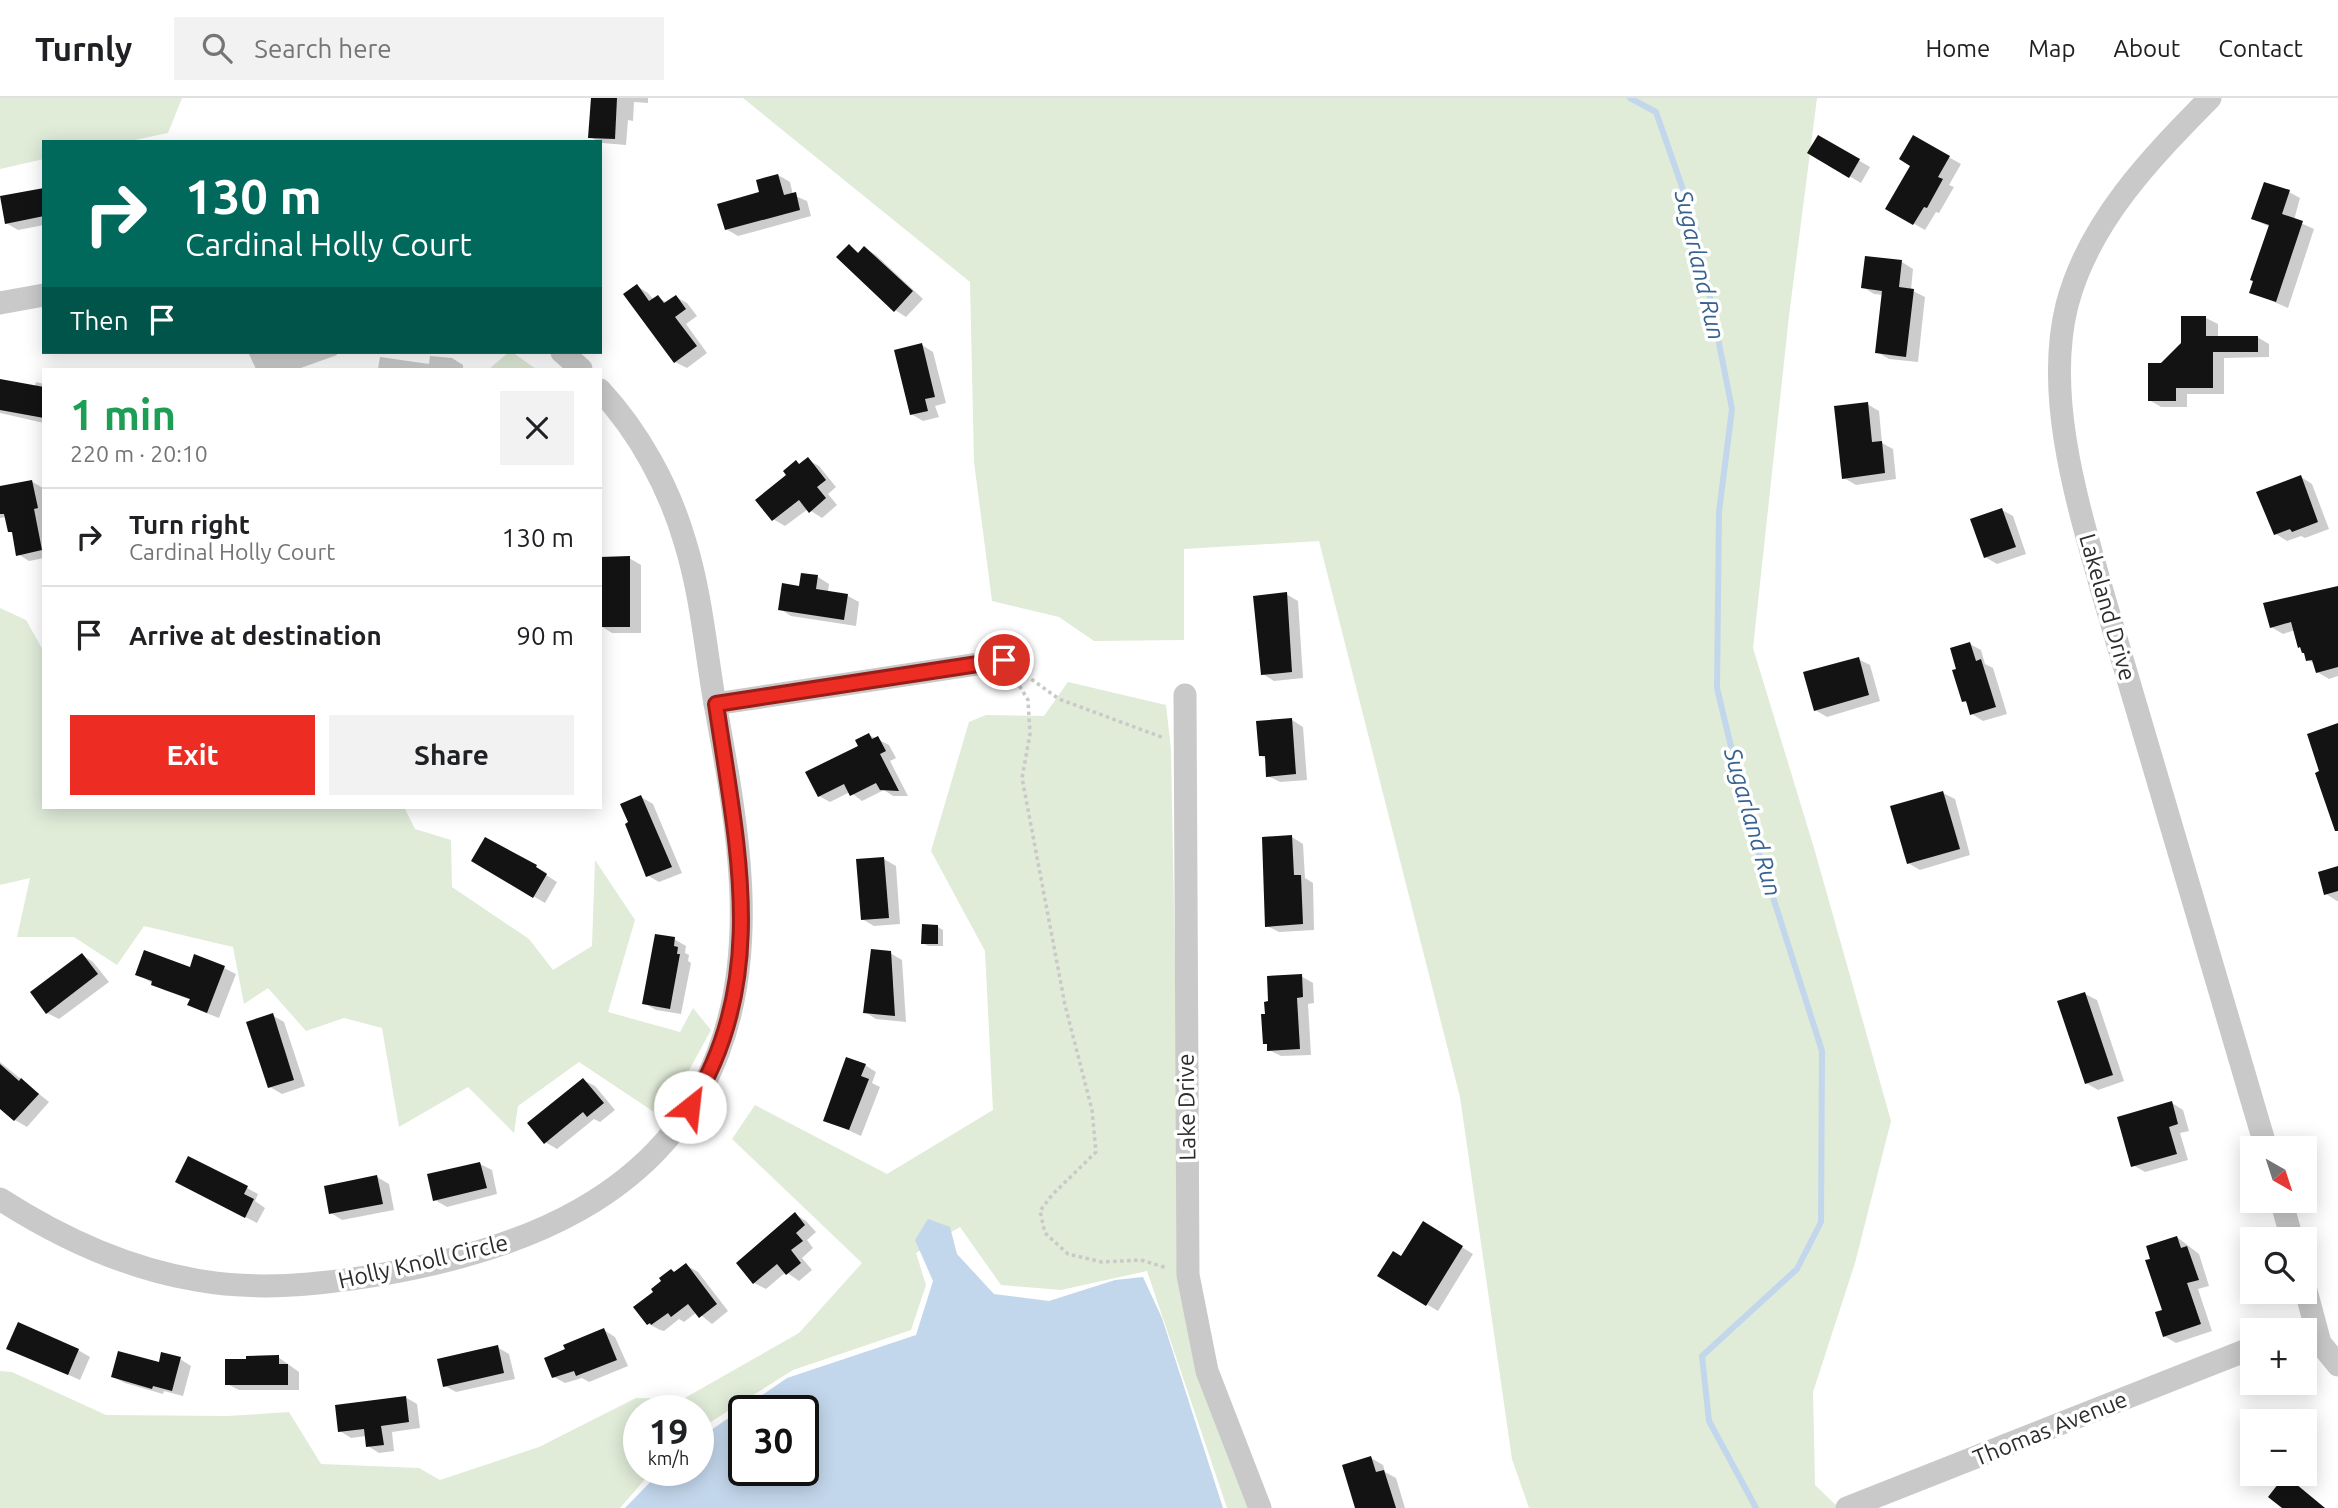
<!DOCTYPE html>
<html lang="en">
<head>
<meta charset="utf-8">
<style>
  :root { --surface:#fff; --page:#f2f2f2; --text:#202124; --muted:#757577; --line:#e0e0e0; --accent:#ed2d23 }
  body { margin:0; font-family:Ubuntu,sans-serif; background:var(--page); color:var(--text); height:100vh; display:flex; flex-direction:column; font-size:26px; white-space:nowrap }
  * { box-sizing:border-box; margin:0 }
  p { font-size:23px; color:var(--muted) }
  .icon { flex:none; width:38px; height:38px; fill:none; stroke:currentColor; stroke-width:2; stroke-linecap:round; stroke-linejoin:round }
  .map { position:relative; flex:1; overflow:hidden }
  .sheet { position:absolute; left:42px; top:270px; width:560px; height:441px; display:flex; flex-direction:column; background:var(--surface); border-radius:0px; box-shadow:0 4px 18px #0003 }
  .sheet>* { flex:none }
  .guide { position:absolute; left:42px; top:42px; width:560px; height:214px; border-radius:0px; box-shadow:0 4px 18px #0003; background:#00695c; color:#fff; overflow:hidden }
  .needle { width:46px; rotate:141deg }
  .fabs { position:absolute; left:2240px; top:1038px; display:grid; gap:14px }
  .fabs a { display:grid; place-items:center; width:77px; height:77px; border-radius:0px; background:var(--surface); box-shadow:0 4px 18px #0003; font-size:35px }
  .speed { position:absolute; left:623px; top:1297px; display:flex; gap:14px; font-size:35px; font-weight:700; text-align:center }
  .speed>* { display:grid; place-content:center; width:91px; height:91px; border-radius:50%; background:var(--surface); box-shadow:0 4px 18px #0003; line-height:1 }
  .speed small { font-size:18px; font-weight:400 }
  .speed .limit { border:4px solid #111; border-radius:10px; background:#fff; color:#111 }
  .pin { position:absolute; display:grid; place-items:center; width:60px; height:60px; color:#fff; margin:-30px; border:4px solid #fff; border-radius:50%; box-shadow:0 2px 7px #0007 }
  .me { position:absolute; width:77px; margin:-38px; rotate:29deg; stroke-linejoin:round; filter:drop-shadow(0 0 5px #0008) }
  .turn { display:flex; align-items:center; gap:24px; height:147px; padding:0 28px; font-size:32px }
  .turn .icon { width:91px; height:91px; stroke-width:2.5 }
  .turn b { display:block; font-size:49px; line-height:60px }
  .then { display:flex; align-items:center; height:66px; padding:0 28px; background:#0003; gap:14px; font-size:26px }
  .round { display:grid; place-items:center; flex:none; width:74px; height:74px; border-radius:0px; background:var(--page) }
  .headline { display:flex; align-items:center; justify-content:space-between; height:119px; padding:0 28px }
  h1 { font-size:42px; font-weight:700; line-height:52px; color:#1e9e55 }
  .action { display:flex; gap:14px; margin-top:auto; padding:14px 28px }
  .action a { flex:1; height:80px; border-radius:0px; background:var(--accent); color:#fff; font-size:28px; font-weight:700; line-height:80px; text-align:center }
  .action a+a { background:var(--page); color:var(--text) }
  ul { padding:0; list-style:none }
  li { display:flex; align-items:center; gap:21px; height:98px; padding:0 28px; border-top:2px solid var(--line) }
  li div { flex:1 }
  li b { display:block; font-size:26px }
  li em { font-style:normal }
  header { display:flex; align-items:center; gap:42px; box-sizing:border-box; height:98px; padding:0 35px; background:var(--surface); border-bottom:2px solid var(--line) }
  header strong { font-size:33px }
  nav { display:flex; gap:38px; margin-inline-start:auto; font-size:24px }
  .search { width:490px; height:63px; background:var(--page); display:flex; align-items:center; gap:18px; box-sizing:border-box; padding:0 24px; border-radius:0px; color:var(--muted); font-size:26px }
  .map>svg:first-child { display:block }
  .green { fill:#e0ebd8 }
  .water { fill:#c3d7ec; fill-rule:evenodd }
  .shadow { fill:#0003 }
  .lines { fill:none; stroke-linecap:round; stroke-linejoin:round }
  .stream { stroke:#c3d7ec; stroke-width:6 }
  .building { fill:#131313 }
  .path { stroke:#c9c9c9; stroke-width:3.5; stroke-dasharray:3.5 3.5; stroke-linecap:butt }
  .street { stroke:#c9c9c9; stroke-width:23 }
  .route-casing { stroke:#9a1d17; stroke-width:18 }
  .route { stroke:#ed2d23; stroke-width:12 }
  .labels { text-anchor:middle; dominant-baseline:central; stroke-width:7; stroke-linejoin:round; paint-order:stroke }
  .street-label { font-size:23px; fill:#2c2c2c; stroke:#fff }
  .water-label { font-size:24px; font-style:italic; fill:#376391; stroke:#fff }
</style>
</head>
<body>
<header>
<strong>Turnly</strong>
<div class="search"><svg class="icon" aria-label="search" viewBox="0 0 24 24"><circle cx="10" cy="10" r="6"/><path d="M15 15l6 6"/></svg>Search here</div>
<nav><a>Home</a><a>Map</a><a>About</a><a>Contact</a></nav>
</header>
<div class="map">
<svg width="2338" height="1410" viewBox="0 0 2338 1410">
  <rect width="100%" height="100%" fill="#fff"/>
  <g class="green">
    <path d="M0 0H182L168 35 125 44H44V61L0 71Z"/>
    <path d="M743 0H1817L1789 218 1753 550 1814 750 1891 1023 1855 1165 1813 1294 1815 1387 1839 1410H1529L1512 1361 1460 999 1319 443 1184 451V542L1094 543 1059 519 992 503 974 364 970 184Z"/>
    <path d="M509 254H512L536 271H489Z"/>
    <path d="M0 510 26 522 44 554V709H404L415 731 451 742 452 789 529 841 553 872 592 848 595 762 635 822 608 914 680 934 693 910 711 932 663 1020 579 964 518 1008 514 1035 468 989 399 1029 382 930 344 920 306 933 268 890 244 906 233 849 144 828 117 867 74 839H17L30 780 0 787Z"/>
    <path d="M1068 584 1166 607 1171 652 1181 1182 1253 1410H1227L1147 1173 1061 1192 1001 1187 960 1129 916 1155 926 1187 911 1232 793 1272 698 1332V1312H639V1372H653L620 1410H0V1273L12 1274 106 1317 227 1318 289 1314 321 1366 419 1370 440 1382 539 1349 636 1300 683 1301 799 1235 862 1165 732 1041 755 1007 887 1076 993 1012 985 853 931 753 969 624 986 617 1044 618Z"/>
  </g>
  <path class="water" d="M928 1121 950 1129 957 1156 994 1196 1049 1203 1115 1182 1143 1179 1162 1220 1223 1410H625L662 1372H698V1341L787 1280 916 1237 933 1183 915 1142ZM803 1312V1372H744V1312Z"/>
  <g class="shadow">
    <path d="M591 0H648V5L634 4 633 23 628 22 626 47 602 45 590 39Z"/>
    <path d="M1819 39 1870 69 1861 85 1810 55Z"/>
    <path d="M1913 39 1961 66 1949 87 1954 89 1939 115 1936 114 1925 132 1888 111 1912 67Z"/>
    <path d="M778 77 790 84 793 97 807 103 811 118 738 138 726 131Z"/>
    <path d="M44 91V127L18 132 6 125Z"/>
    <path d="M2289 94 2300 100 2294 122 2314 131 2288 210 2251 194 2270 129 2253 121Z"/>
    <path d="M849 148 859 155 865 150 876 157 923 201 906 219 895 212Z"/>
    <path d="M1902 164 1913 171 1911 192 1925 199 1918 264 1889 261 1877 254 1884 197 1874 196 1863 189Z"/>
    <path d="M637 188 648 195 654 202 658 199 667 205 676 199 687 205 697 218 686 226 707 255 687 270 675 264Z"/>
    <path d="M2183 220H2206L2218 226V239H2257L2269 246V259L2224 260V296H2187V309H2161L2149 302 2162 267 2183 245Z"/>
    <path d="M922 247 933 254 946 305 935 308 939 319 923 323 911 316Z"/>
    <path d="M248 254H321V256L336 254 337 257 298 271H256Z"/>
    <path d="M430 258 452 260 463 267V271H378L380 259 429 266Z"/>
    <path d="M0 283 35 289 36 284 44 286V325L0 315Z"/>
    <path d="M1867 306 1879 313 1882 345 1893 351 1896 381 1856 387 1844 380Z"/>
    <path d="M808 362 819 368 836 389 828 396 837 407 822 420 808 411 785 428 773 421 789 377Z"/>
    <path d="M2301 379 2312 386 2329 431 2305 440 2301 438 2287 443 2276 436Z"/>
    <path d="M31 383 43 390 44 394V460L29 463 18 456 14 436 9 433 6 419 0 420V389Z"/>
    <path d="M2002 412 2013 418 2026 456 1997 466 1985 459Z"/>
    <path d="M629 460 641 467V535H612L601 528Z"/>
    <path d="M802 477 818 479 829 486 828 494 848 498 859 504 856 528 791 518 780 511 800 490Z"/>
    <path d="M2338 489V578L2329 581 2317 574 2315 566 2308 562 2295 532 2283 536 2271 529Z"/>
    <path d="M1286 496 1298 503 1303 580 1274 583 1263 576Z"/>
    <path d="M1970 546 1981 552 1985 566 1993 570 2007 616 1983 623 1972 616 1969 606 1963 603 1959 572Z"/>
    <path d="M1858 561 1870 567 1880 603 1827 619 1815 612Z"/>
    <path d="M1292 622 1303 629 1307 682 1280 684 1268 678 1267 661 1260 657Z"/>
    <path d="M869 637 889 647 896 660 890 663 908 698H893L884 692 862 703 850 694 830 704 819 698Z"/>
    <path d="M1943 695 1955 701 1970 757 1920 772 1908 765Z"/>
    <path d="M641 699 653 706 682 775 659 784 647 777 630 725Z"/>
    <path d="M1292 739 1303 746 1305 780 1313 785 1314 832 1279 834 1267 828Z"/>
    <path d="M507 752 547 775 546 777 557 784 545 805 473 763Z"/>
    <path d="M884 761 896 768 900 826 874 828 862 821Z"/>
    <path d="M2338 770V803H2337L2326 796Z"/>
    <path d="M938 829 943 832V848H928L923 845Z"/>
    <path d="M674 841 686 848 685 855 689 857 688 863 691 865 681 916 656 912 644 905Z"/>
    <path d="M890 855 902 862 906 924 876 921 865 914Z"/>
    <path d="M82 857 93 864 109 884 59 921 47 915Z"/>
    <path d="M224 870 236 876 219 920 201 913 189 906 191 902 164 892 137 876Z"/>
    <path d="M1301 878 1313 885 1314 905 1308 906 1311 957 1281 958 1269 952V947L1265 945 1267 918Z"/>
    <path d="M2085 896 2097 902 2124 983 2098 992 2086 985Z"/>
    <path d="M272 917 284 924 305 988 282 996 270 989Z"/>
    <path d="M0 964 49 1004 27 1029 15 1022 0 1008Z"/>
    <path d="M865 967 876 974 872 985 880 989 861 1038 826 1022Z"/>
    <path d="M583 982 595 988 615 1012 600 1024 594 1021 557 1051 545 1044Z"/>
    <path d="M2172 1005 2183 1012 2189 1033 2180 1035 2188 1062 2145 1074 2133 1067Z"/>
    <path d="M480 1066 492 1072 497 1096 447 1109 435 1102Z"/>
    <path d="M377 1079 389 1086 394 1112 342 1122 331 1115Z"/>
    <path d="M189 1090H247L258 1096 255 1103 265 1110 257 1125Z"/>
    <path d="M795 1116 806 1123 816 1134 807 1142 813 1150 802 1160 812 1172 799 1183 786 1174 766 1191 754 1185Z"/>
    <path d="M1423 1125 1473 1156 1438 1213 1380 1178 1402 1160Z"/>
    <path d="M2177 1139 2199 1156 2209 1188 2198 1191 2212 1233 2176 1245 2164 1238V1213Z"/>
    <path d="M686 1167 698 1174 728 1213 712 1226 697 1214 684 1224 679 1221 664 1233 660 1232 649 1226 655 1194Z"/>
    <path d="M604 1232 615 1239 628 1268 589 1284 582 1280 565 1285 554 1279Z"/>
    <path d="M497 1249 509 1256 515 1281 456 1294 445 1288Z"/>
    <path d="M8 1250 78 1252 90 1259 80 1282Z"/>
    <path d="M278 1259 299 1274V1292H239L227 1286Z"/>
    <path d="M180 1261 191 1268 183 1298 164 1293 163 1296 125 1285 113 1279Z"/>
    <path d="M405 1299 417 1306 420 1330 392 1334 394 1353 379 1355 368 1348 366 1338 351 1340 340 1333Z"/>
    <path d="M1371 1360 1383 1367 1385 1374 1396 1380 1405 1410H1357Z"/>
  </g>
  <g class="lines">
    <path class="stream" d="M1630 0 1656 14 1696 129 1732 311 1719 414 1717 590 1749 724 1822 953 1821 1124 1797 1171 1702 1258 1709 1323 1756 1410"/>
  </g>
  <g class="building">
    <path d="M591 0H617L615 41 588 40Z"/>
    <path d="M1818 37 1860 61 1849 80 1807 55Z"/>
    <path d="M1913 37 1950 58 1938 79 1943 81 1927 110 1924 109 1913 127 1885 111 1910 68 1899 61Z"/>
    <path d="M778 76 784 97 796 94 800 112 725 132 717 106 759 94 756 82Z"/>
    <path d="M2264 84 2290 92 2282 116 2303 123 2276 204 2249 195 2253 183 2250 182 2269 127 2251 121Z"/>
    <path d="M44 90V118L5 126 0 98Z"/>
    <path d="M849 146 858 155 864 148 913 193 894 214 836 159Z"/>
    <path d="M1865 158 1902 162 1899 189 1914 191 1906 259 1875 255 1882 193 1861 190Z"/>
    <path d="M637 186 649 203 658 197 664 205 676 197 686 211 675 219 697 248 674 265 623 196Z"/>
    <path d="M2181 218H2206V238H2258V254H2213V290H2176V303H2148V265H2161L2181 245Z"/>
    <path d="M922 245 935 299 925 301 928 313 910 317 894 252Z"/>
    <path d="M0 281 44 289V320L0 312Z"/>
    <path d="M1868 304 1872 344 1882 343 1885 375 1842 381 1834 308Z"/>
    <path d="M808 359 826 382 817 389 826 400 809 415 799 402 772 423 755 402 786 377 783 373 796 362 799 366Z"/>
    <path d="M2301 377 2318 424 2292 434 2290 431 2274 437 2256 394Z"/>
    <path d="M32 382 38 410 34 411 42 452 16 458 12 434H8L4 416H0V388Z"/>
    <path d="M2002 410 2016 449 1984 460 1970 421Z"/>
    <path d="M630 458V529H600V459Z"/>
    <path d="M801 475 818 477 816 491 848 496 844 522 778 512 782 485 799 488Z"/>
    <path d="M2338 488V569L2316 575 2312 562 2306 563 2304 555H2302L2300 549 2298 550 2291 524 2270 530 2263 505Z"/>
    <path d="M1287 494 1292 574 1261 577 1253 498Z"/>
    <path d="M1970 544 1976 563 1981 561 1996 609 1970 617 1966 603 1962 604 1952 572 1956 571 1950 550Z"/>
    <path d="M1859 559 1869 597 1814 613 1803 574Z"/>
    <path d="M1292 620 1296 676 1266 679 1265 658H1259L1256 623Z"/>
    <path d="M2338 625V733H2335L2315 675 2319 673 2307 636Z"/>
    <path d="M869 635 872 641 878 638 886 653 880 656 899 693 880 692 876 685 850 698 844 686 818 699 805 674 858 648 855 642Z"/>
    <path d="M1943 693 1960 751 1907 766 1890 708Z"/>
    <path d="M641 697 672 769 646 779 625 726 628 724 620 706Z"/>
    <path d="M1292 737 1294 777H1301L1303 826 1265 829 1262 739Z"/>
    <path d="M485 739 537 767 536 769 547 776 533 800 471 763Z"/>
    <path d="M884 759 889 820 861 822 856 761Z"/>
    <path d="M2338 768V793L2324 797 2318 774Z"/>
    <path d="M922 826 938 827V846H921Z"/>
    <path d="M655 836 675 839 674 848 678 849 677 856H680L670 911 642 906Z"/>
    <path d="M871 851 891 853 895 918 863 915Z"/>
    <path d="M144 852 190 869 194 856 225 868 207 915 187 907 190 901 151 887 152 883 135 877Z"/>
    <path d="M82 855 98 876 46 916 30 894Z"/>
    <path d="M1302 876 1303 899 1297 900 1300 951 1267 953V946H1263L1261 916H1265L1264 904 1268 903 1267 878Z"/>
    <path d="M2085 894 2113 977 2085 986 2057 903Z"/>
    <path d="M273 915 294 982 268 990 246 924Z"/>
    <path d="M846 959 866 966 861 978 869 981 849 1032 823 1023Z"/>
    <path d="M0 966 19 983 21 980 39 996 14 1023 0 1011Z"/>
    <path d="M583 980 604 1005 587 1019 583 1014 544 1046 527 1025Z"/>
    <path d="M2172 1003 2178 1026 2169 1029 2177 1056 2131 1069 2117 1019Z"/>
    <path d="M188 1058 248 1088 244 1096 254 1101 245 1120 175 1084Z"/>
    <path d="M480 1064 487 1090 433 1103 427 1076Z"/>
    <path d="M377 1077 383 1106 329 1116 324 1088Z"/>
    <path d="M795 1114 805 1127 796 1135 803 1143 791 1152 801 1165 786 1177 777 1166 753 1186 736 1165Z"/>
    <path d="M1423 1123 1463 1148 1426 1208 1377 1178 1393 1153 1401 1158Z"/>
    <path d="M2177 1138 2181 1150 2187 1148 2199 1182 2187 1185 2201 1226 2163 1239 2155 1214 2162 1212 2145 1162 2150 1161 2146 1148Z"/>
    <path d="M686 1165 717 1206 699 1220 688 1206 671 1219 668 1215 651 1227 650 1225 647 1227 633 1209 653 1194 651 1191 661 1183 659 1180 671 1171 674 1174Z"/>
    <path d="M18 1224 79 1251 68 1277 6 1251Z"/>
    <path d="M604 1230 617 1262 576 1278 574 1273 552 1280 544 1260 565 1251 563 1247Z"/>
    <path d="M498 1247 504 1275 443 1289 437 1261Z"/>
    <path d="M118 1253 159 1264 161 1254 181 1259 172 1293 153 1288 152 1291 111 1279Z"/>
    <path d="M279 1257V1266H288V1287H225V1261H246V1258Z"/>
    <path d="M406 1298 409 1324 381 1328 384 1347 366 1349 364 1331 338 1334 335 1307Z"/>
    <path d="M1371 1358 1376 1374 1384 1372 1396 1410H1355L1342 1367Z"/>
    <path d="M2285 1377 2325 1410H2282L2268 1399Z"/>
  </g>
  <g class="lines">
    <g class="path">
      <path d="M1020 573 1059 601 1164 640"/>
      <path d="M1016 582 1028 602 1030 636 1022 680 1065 907 1092 1012 1096 1054 1052 1097 1040 1113 1045 1135 1068 1156 1102 1164 1141 1162 1167 1170"/>
    </g>
    <g class="street">
      <path d="M2210 0C2151 60 2089 123 2067 207 2044 299 2078 407 2103 496 2119 550 2135 604 2151 659 2190 789 2227 920 2266 1050"/>
      <path d="M0 205 44 197"/>
      <path d="M562 254 581 271"/>
      <path d="M1185 597 1188 1177 1207 1273 1260 1410"/>
      <path d="M715 606 1004 562"/>
      <path d="M0 1101C59 1139 126 1170 196 1182 257 1193 317 1187 378 1177 519 1153 663 1100 718 955 762 840 734 711 713 594 705 544 700 492 685 444 669 389 639 334 600 292"/>
      <path d="M2281 1102 2292 1141"/>
      <path d="M2305 1189 2320 1245 2338 1267"/>
      <path d="M1847 1410 2252 1250"/>
    </g>
  </g>
  <g class="lines">
    <defs>
      <path id="route" d="M690 1009C771 882 736 744 716 606L1004 562"/>
    </defs>
    <use href="#route" class="route-casing"/>
    <use href="#route" class="route"/>
  </g>
  <g class="labels">
    <g class="street-label">
      <text transform="translate(2108 509) rotate(74)">Lakeland Drive</text>
      <text transform="translate(1186 1009) rotate(-91)">Lake Drive</text>
      <text transform="translate(423 1163) rotate(-13)">Holly Knoll Circle</text>
      <text transform="translate(2050 1330) rotate(-22)">Thomas Avenue</text>
    </g>
    <g class="water-label">
      <text transform="translate(1700 167) rotate(77)">Sugarland Run</text>
      <text transform="translate(1753 724) rotate(74)">Sugarland Run</text>
    </g>
  </g>
</svg>
<div class="fabs">
<a><svg class="needle" viewBox="-14 -14 28 28"><path d="M0-13l5 13h-10z" fill="#e53935"/><path d="M0 13l5-13h-10z" fill="#757577"/></svg></a>
<a><svg class="icon" aria-label="search" viewBox="0 0 24 24"><circle cx="10" cy="10" r="6"/><path d="M15 15l6 6"/></svg></a>
<a>+</a>
<a>−</a>
</div>
<div class="speed"><div>19<small>km/h</small></div><div class="limit">30</div></div>
<div class="pin" style="left:1004px;top:562px;background:#d93025"><svg class="icon" aria-label="arrive" viewBox="0 0 24 24"><path d="M6 21V4h12l-3 4 3 4H6"/></svg></div>
<svg class="me" style="left:690px;top:1009px" viewBox="-20 -20 40 40"><circle r="19" fill="#fff"/><path d="M0-13L10 11 0 6-10 11z" fill="#ed2d23"/></svg>
<div class="guide">
<div class="turn"><svg class="icon" aria-label="right" viewBox="0 0 24 24"><path d="M7 20v-9h11M14 6l5 5-5 5"/></svg><div><b>130 m</b>Cardinal Holly Court</div></div>
<div class="then">Then<svg class="icon" aria-label="arrive" viewBox="0 0 24 24"><path d="M6 21V4h12l-3 4 3 4H6"/></svg></div>
</div>
<section class="sheet">
<div class="headline"><div><h1>1 min</h1><p>220 m · 20:10</p></div><a class="round"><svg class="icon" aria-label="close" viewBox="0 0 24 24"><path d="M6 6l12 12M18 6L6 18"/></svg></a></div>
<ul>
<li><svg class="icon" aria-label="right" viewBox="0 0 24 24"><path d="M7 20v-9h11M14 6l5 5-5 5"/></svg><div><b>Turn right</b><p>Cardinal Holly Court</p></div><em>130 m</em></li>
<li><svg class="icon" aria-label="arrive" viewBox="0 0 24 24"><path d="M6 21V4h12l-3 4 3 4H6"/></svg><div><b>Arrive at destination</b></div><em>90 m</em></li>
</ul>
<div class="action"><a>Exit</a><a>Share</a></div>
</section>
</div>
</body>
</html>
